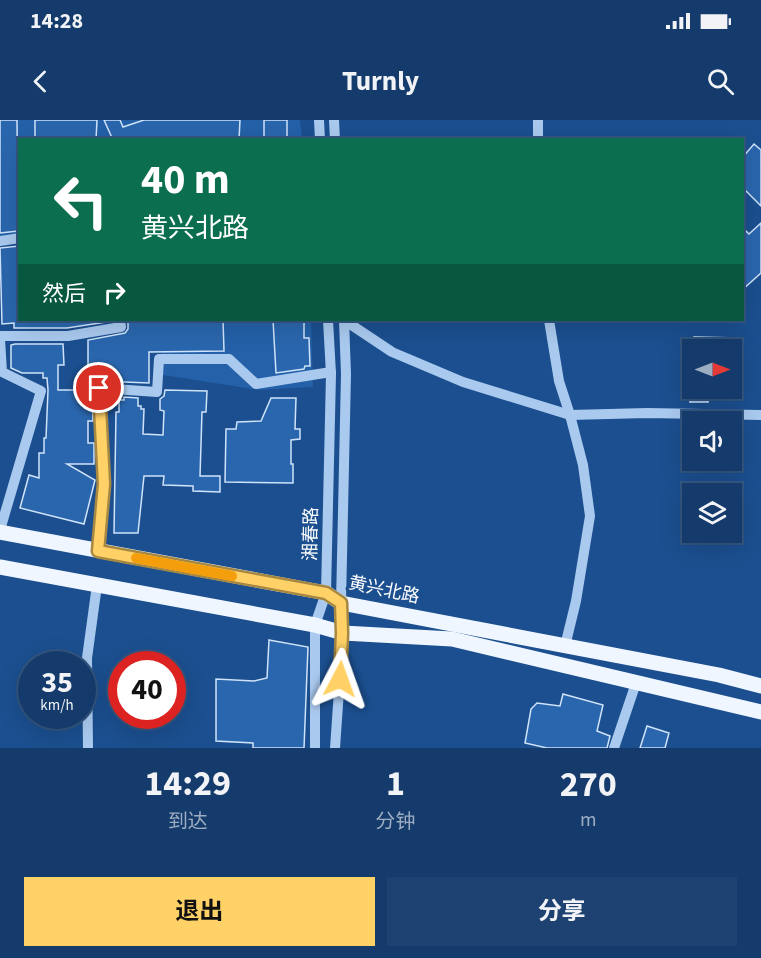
<!DOCTYPE html>
<html lang="zh">
<head>
<meta charset="utf-8">
<style>
  :root { --surface:#143b6b; --page:#1d4271; --text:#f1f3f6; --muted:#9dadc1; --line:#33557e; --accent:#ffd166 }
  body { margin:0; font-family:"Source Sans 3","Noto Sans SC",sans-serif; background:var(--page); color:var(--text); height:100vh; display:flex; flex-direction:column; font-size:22px; white-space:nowrap }
  * { box-sizing:border-box; margin:0 }
  p { font-size:20px; color:var(--muted) }
  .icon { flex:none; width:33px; height:33px; fill:none; stroke:currentColor; stroke-width:2; stroke-linecap:round; stroke-linejoin:round }
  .map { position:relative; height:628px; overflow:hidden }
  .panel { display:flex; flex-direction:column; background:var(--surface); flex:1 }
  .panel>* { flex:none }
  .hud { position:absolute; left:18px; top:18px; width:726px; height:183px; border-radius:0px; box-shadow:0 6px 24px #0002,0 0 0 2px var(--line); background:#0b6e4f; color:#fff; overflow:hidden }
  .needle { width:39px; rotate:90deg }
  .fabs { position:absolute; left:682px; top:219px; display:grid; gap:12px }
  .fabs a { display:grid; place-items:center; width:60px; height:60px; border-radius:0px; background:var(--surface); box-shadow:0 6px 24px #0002,0 0 0 2px var(--line); font-size:30px }
  .speed { position:absolute; left:18px; top:531px; display:flex; gap:12px; font-size:30px; font-weight:700; text-align:center }
  .speed>* { display:grid; place-content:center; width:78px; height:78px; border-radius:50%; background:var(--surface); box-shadow:0 6px 24px #0002,0 0 0 2px var(--line); line-height:1 }
  .speed small { font-size:15px; font-weight:400 }
  .speed .limit { border:9px solid #d22; background:#fff; color:#111 }
  .pin { position:absolute; display:grid; place-items:center; width:51px; height:51px; color:#fff; margin:-26px; border:3px solid #fff; border-radius:50%; box-shadow:0 2px 6px #0007 }
  .me { position:absolute; width:66px; margin:-33px; rotate:4deg; stroke-linejoin:round; filter:drop-shadow(0 0 4px #0008) }
  .turn { display:flex; align-items:center; gap:21px; height:126px; padding:0 24px; font-size:27px }
  .turn .icon { width:78px; height:78px; stroke-width:2.5 }
  .turn b { display:block; font-size:42px; line-height:51px }
  .then { display:flex; align-items:center; height:57px; padding:0 24px; background:#0003; gap:12px; font-size:22px }
  .eta { display:flex; justify-content:space-evenly; align-items:center; height:102px; text-align:center }
  .eta b { font-size:36px; font-weight:700; line-height:42px }
  .action { display:flex; gap:12px; margin-top:auto; padding:12px 24px }
  .action a { flex:1; height:69px; border-radius:0px; background:var(--accent); color:#111; font-size:24px; font-weight:700; line-height:69px; text-align:center }
  .action a+a { background:var(--page); color:var(--text) }
  .status { display:flex; justify-content:space-between; align-items:center; height:42px; padding:0 30px; background:var(--surface); direction:ltr }
  .status svg { height:16px; fill:currentColor }
  header { display:flex; justify-content:space-between; align-items:center; height:78px; padding:0 24px; background:var(--surface); font-size:27px; font-weight:700 }
  .map>svg:first-child { display:block }
  .green { fill:#2461a8 }
  .building { fill:#2a66ad; stroke:#cfe3fa; stroke-width:1.5 }
  .lines { fill:none; stroke-linecap:round; stroke-linejoin:round }
  .minor { stroke:#a9c9ee; stroke-width:10 }
  .major { stroke:#f0f6ff; stroke-width:15 }
  .route-casing { stroke:#a68842; stroke-width:15 }
  .route { stroke:#ffd166; stroke-width:10 }
  .slow { stroke:#f59e0b; stroke-width:10 }
  .labels { text-anchor:middle; dominant-baseline:central; stroke-width:6; stroke-linejoin:round; paint-order:stroke }
  .street-label { font-size:18px; fill:#fff; stroke:#1b4f8f }
</style>
</head>
<body>
<div class="status"><b>14:28</b><svg viewBox="0 0 49 12"><path d="M0 12V9h3v3zM5 12V6h3v6zM10 12V3h3v9zM15 12V0h3v12zM26 1h20v11H26zM47 4h2v5h-2z"/></svg></div>
<header><svg class="icon" aria-label="back" viewBox="0 0 24 24"><path d="M15 5l-7 7 7 7"/></svg>Turnly<svg class="icon" aria-label="search" viewBox="0 0 24 24"><circle cx="10" cy="10" r="6"/><path d="M15 15l6 6"/></svg></header>
<div class="map">
<svg width="761" height="628" viewBox="0 0 761 628">
  <rect width="100%" height="100%" fill="#1b4f8f"/>
  <g class="green">
    <path d="M0 0H300L302 19 20 20 19 117 0 119Z"/>
    <path d="M127 200H311L313 267 259 270 163 255 159 208 128 206Z"/>
  </g>
  <g class="building">
    <path d="M0 0H17L18 111 0 113Z"/>
    <path d="M35 0H97L96 20H35Z"/>
    <path d="M104 0H120L123 7 144 0H240L239 20H113Z"/>
    <rect x="264" y="0" width="23" height="20"/>
    <path d="M754 24 761 30V86L742 67V38Z"/>
    <path d="M761 103V153L742 170V107L749 114Z"/>
    <path d="M19 126 20 200 113 201 67 208H14V203L2 204 0 128Z"/>
    <path d="M128 200H223L224 231 149 232V263L99 261 88 247V220L125 213 128 209Z"/>
    <path d="M273 200H304V218H309L310 246H305L304 249 276 253Z"/>
    <path d="M694 217 739 218V230H693Z"/>
    <path d="M15 224H63L64 245H58V270H89V281H92L93 301H88V323H94V344H67L95 360 84 404 20 388 29 355 39 358V333H44V318H46L48 270 47 258H43V253H22L11 248V225Z"/>
    <path d="M685 268H736V278H708V282H690L691 277H685Z"/>
    <path d="M165 270 207 271 206 292H202L200 356H220V372L193 371V366L163 365 164 356H144L138 413H114L116 292H119V280H124V277L138 278V286H141V289H144L143 314 163 315 164 291 160 290V279L164 276Z"/>
    <path d="M271 278H296L295 309H300V319L291 320V344H293V363L225 362 226 309H236L237 302 261 301Z"/>
    <path d="M269 520 308 527 304 628H253V623L216 621V559L254 561 267 558Z"/>
    <path d="M563 574 603 585 597 611 610 616 607 628H547L525 623 531 589 537 583 560 586Z"/>
    <path d="M647 606 669 613 665 628H640Z"/>
  </g>
  <g class="lines">
    <g class="minor">
      <path d="M319 0 320 20"/>
      <path d="M334 0 335 20"/>
      <path d="M538 20V0"/>
      <path d="M0 121 20 118"/>
      <path d="M344 200 392 232 463 262 570 295 647 293 761 295"/>
      <path d="M549 200 559 261 570 295 583 345 590 396 576 481 565 526"/>
      <path d="M0 216H68L121 207 120 200"/>
      <path d="M0 219 2 252 41 271 0 410"/>
      <path d="M98 431 104 364 99 268 157 272 159 239H229L256 264 331 252"/>
      <path d="M88 628 87 538 97 465"/>
      <path d="M315 628V505L326 473 331 254 328 200"/>
      <path d="M335 628 343 513 341 483 346 254 344 200"/>
      <path d="M614 628 636 563"/>
    </g>
    <g class="major">
      <path d="M0 412 326 473 341 483 719 555 761 566"/>
      <path d="M0 447 315 505 343 513 452 519 761 592"/>
    </g>
  </g>
  <g class="lines">
    <defs>
      <path id="route" d="M99 268 104 364 98 431 326 473 341 483 342 513 340 559"/>
    </defs>
    <use href="#route" class="route-casing"/>
    <use href="#route" class="route"/>
    <path class="slow" d="M136 438 232 456"/>
  </g>
  <g class="labels">
    <g class="street-label">
      <text transform="translate(311 414) rotate(-89)">湘春路</text>
      <text transform="translate(384 470) rotate(12)">黄兴北路</text>
    </g>
  </g>
</svg>
<div class="fabs">
<a><svg class="needle" viewBox="-14 -14 28 28"><path d="M0-13l5 13h-10z" fill="#e53935"/><path d="M0 13l5-13h-10z" fill="#9dadc1"/></svg></a>
<a><svg class="icon" aria-label="sound" viewBox="0 0 24 24"><path d="M4 9h4l5-4v14l-5-4H4zM17 9q2 3 0 6"/></svg></a>
<a><svg class="icon" aria-label="layers" viewBox="0 0 24 24"><path d="M12 4l9 5-9 5-9-5zM3 14l9 5 9-5"/></svg></a>
</div>
<div class="speed"><div>35<small>km/h</small></div><div class="limit">40</div></div>
<div class="pin" style="left:99px;top:268px;background:#d93025"><svg class="icon" aria-label="arrive" viewBox="0 0 24 24"><path d="M6 21V4h12l-3 4 3 4H6"/></svg></div>
<svg class="me" style="left:340px;top:559px" viewBox="-20 -20 40 40"><path d="M0-17L14 15 0 8-14 15z" fill="#ffd166" stroke="#fff" stroke-width="4"/></svg>
<div class="hud">
<div class="turn"><svg class="icon" aria-label="left" viewBox="0 0 24 24"><path d="M17 20v-9H6M10 6l-5 5 5 5"/></svg><div><b>40 m</b>黄兴北路</div></div>
<div class="then">然后<svg class="icon" aria-label="right" viewBox="0 0 24 24"><path d="M7 20v-9h11M14 6l5 5-5 5"/></svg></div>
</div>
</div>
<section class="panel">
<div class="eta">
<div><b>14:29</b><p>到达</p></div>
<div><b>1</b><p>分钟</p></div>
<div><b>270</b><p>m</p></div>
</div>
<div class="action"><a>退出</a><a>分享</a></div>
</section>
</body>
</html>
